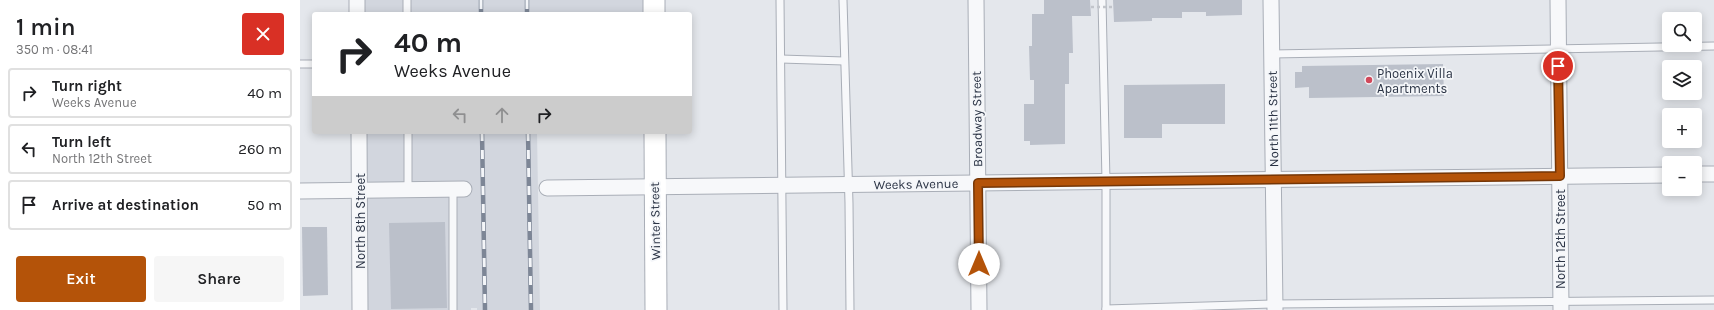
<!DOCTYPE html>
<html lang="en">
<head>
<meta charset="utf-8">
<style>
  :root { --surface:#fff; --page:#f6f6f6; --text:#202124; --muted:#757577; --line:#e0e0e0; --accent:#b45309 }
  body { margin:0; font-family:Karla,sans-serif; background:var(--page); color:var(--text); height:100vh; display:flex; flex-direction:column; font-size:15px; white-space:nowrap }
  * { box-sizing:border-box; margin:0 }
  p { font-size:13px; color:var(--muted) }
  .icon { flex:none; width:22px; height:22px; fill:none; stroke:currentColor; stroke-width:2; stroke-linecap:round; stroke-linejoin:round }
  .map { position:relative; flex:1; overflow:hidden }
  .details { display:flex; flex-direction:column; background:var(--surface); width:300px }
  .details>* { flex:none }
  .guide { position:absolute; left:12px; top:12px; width:380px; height:122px; border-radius:4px; box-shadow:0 2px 10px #0003; background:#fff; color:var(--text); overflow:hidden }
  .controls { position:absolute; left:1362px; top:12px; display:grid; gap:8px }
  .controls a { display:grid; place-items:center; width:40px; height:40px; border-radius:4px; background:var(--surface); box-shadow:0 2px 10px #0003; font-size:20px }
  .pin { position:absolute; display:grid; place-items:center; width:34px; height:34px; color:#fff; margin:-17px; border:2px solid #fff; border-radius:50%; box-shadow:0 1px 4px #0007 }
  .me { position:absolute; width:44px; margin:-22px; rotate:0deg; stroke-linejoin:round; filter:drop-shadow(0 0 3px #0008) }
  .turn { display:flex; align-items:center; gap:14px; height:84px; padding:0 16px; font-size:18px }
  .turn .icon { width:52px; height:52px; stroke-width:2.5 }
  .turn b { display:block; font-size:28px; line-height:34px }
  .lanes { display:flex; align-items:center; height:38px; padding:0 16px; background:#0003; justify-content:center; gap:20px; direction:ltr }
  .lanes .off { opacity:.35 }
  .round { display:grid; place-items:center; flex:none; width:42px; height:42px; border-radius:4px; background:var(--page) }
  .headline { display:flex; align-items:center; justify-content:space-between; height:68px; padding:0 16px }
  h1 { font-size:24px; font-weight:600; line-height:30px }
  .button { display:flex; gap:8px; margin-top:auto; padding:8px 16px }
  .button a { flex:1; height:46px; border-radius:4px; background:var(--accent); color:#fff; font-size:16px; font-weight:600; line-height:46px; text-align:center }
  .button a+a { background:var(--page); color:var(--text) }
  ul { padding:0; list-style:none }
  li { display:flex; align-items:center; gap:12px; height:50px; margin:0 8px 6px; padding:0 8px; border:2px solid var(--line); border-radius:4px }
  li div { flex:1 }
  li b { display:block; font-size:15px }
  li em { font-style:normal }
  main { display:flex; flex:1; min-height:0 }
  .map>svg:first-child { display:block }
  .built { fill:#d2d6de }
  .building { fill:#bbc0ca }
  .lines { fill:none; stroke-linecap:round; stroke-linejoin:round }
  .lane-casing { stroke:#a9aeb7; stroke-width:9 }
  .street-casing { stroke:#a9aeb7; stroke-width:17 }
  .secondary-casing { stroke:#a9aeb7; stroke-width:23 }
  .lane { stroke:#f7f8fa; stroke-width:7 }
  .street { stroke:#f7f8fa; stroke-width:15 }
  .secondary { stroke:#fff; stroke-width:21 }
  .rail-casing { stroke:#7d8696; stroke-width:4.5 }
  .rail { stroke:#f4f6f9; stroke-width:3; stroke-dasharray:9; stroke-linecap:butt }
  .path-bridge { stroke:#c2c5cb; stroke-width:2.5; stroke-dasharray:3 3; stroke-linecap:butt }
  .route-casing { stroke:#753606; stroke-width:10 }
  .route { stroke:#b45309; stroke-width:7 }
  .poi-dot { fill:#d1495b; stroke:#f4f6f9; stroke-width:1.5 }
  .labels { text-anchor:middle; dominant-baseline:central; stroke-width:3.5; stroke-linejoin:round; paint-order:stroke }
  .poi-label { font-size:13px; fill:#2b3445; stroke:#f4f6f9; text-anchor:start }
  .street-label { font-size:13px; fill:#2b3445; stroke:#f4f6f9 }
</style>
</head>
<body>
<main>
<section class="details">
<div class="headline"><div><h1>1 min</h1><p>350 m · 08:41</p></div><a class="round" style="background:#d93025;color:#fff"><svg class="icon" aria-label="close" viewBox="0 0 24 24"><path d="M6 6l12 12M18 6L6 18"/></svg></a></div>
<ul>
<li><svg class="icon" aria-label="right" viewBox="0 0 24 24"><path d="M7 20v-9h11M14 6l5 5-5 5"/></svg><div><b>Turn right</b><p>Weeks Avenue</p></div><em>40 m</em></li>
<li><svg class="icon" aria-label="left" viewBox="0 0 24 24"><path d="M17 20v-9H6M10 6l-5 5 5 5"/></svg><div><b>Turn left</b><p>North 12th Street</p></div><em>260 m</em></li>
<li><svg class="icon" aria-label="arrive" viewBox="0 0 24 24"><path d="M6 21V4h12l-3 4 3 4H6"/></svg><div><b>Arrive at destination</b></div><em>50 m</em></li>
</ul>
<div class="button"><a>Exit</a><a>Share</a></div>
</section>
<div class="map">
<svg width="1414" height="310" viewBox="0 0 1414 310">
  <rect width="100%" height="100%" fill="#e4e7ec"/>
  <g class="built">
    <rect x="57" y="0" width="297" height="14"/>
    <path d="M59 132H237L240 310H177V308H171V310H60Z"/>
  </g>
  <g class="building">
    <path d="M744 0H790L791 16H772L773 53H769V84H765V144L730 145V141H724V104H734V80H730L729 46H732V14H744Z"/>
    <path d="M813 0H942V15L906 16V12H882V18H852V21L814 22Z"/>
    <path d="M1143 64 1144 96 1009 98V87L995 88V72H1002V66Z"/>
    <path d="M925 84V124H862V138H824V85Z"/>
    <path d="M145 222 147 308 91 309 89 223Z"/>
    <path d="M2 227H27L28 295 3 296Z"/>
  </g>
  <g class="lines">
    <defs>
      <g id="lane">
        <path d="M107 0V14"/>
        <path d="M480 0 483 310"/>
        <path d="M543 0 549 203 550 310"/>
        <path d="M802 0 806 181V310"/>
        <path d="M972 54 1414 46"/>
        <path d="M481 59 544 61"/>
        <path d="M0 64H14"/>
        <path d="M108 132V189"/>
        <path d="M153 189V310"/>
        <path d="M806 309 975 304 1414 300"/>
      </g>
      <g id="street">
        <path d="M57 0V14"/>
        <path d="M676 0 679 310"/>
        <path d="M971 0 975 310"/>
        <path d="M1258 0 1261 310"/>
        <path d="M59 132 60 310"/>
        <path d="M1395 174H1414"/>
        <path d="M247 188 1369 175"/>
        <path d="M0 191 164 189"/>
      </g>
      <g id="secondary">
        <path d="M354 0V14"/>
        <path d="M355 132 356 310"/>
      </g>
    </defs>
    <use href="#lane" class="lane-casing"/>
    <use href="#street" class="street-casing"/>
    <use href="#secondary" class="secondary-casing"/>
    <use href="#lane" class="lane"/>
    <use href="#street" class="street"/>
    <use href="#secondary" class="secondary"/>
    <defs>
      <g id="rail">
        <path d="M181 0V14"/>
        <path d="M227 0V14"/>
        <path d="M182 132 185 310"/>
        <path d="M228 132 231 310"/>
      </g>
    </defs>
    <use href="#rail" class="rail-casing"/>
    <use href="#rail" class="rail"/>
    <path class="path-bridge" d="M791 7H814"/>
  </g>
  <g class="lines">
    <defs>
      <path id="route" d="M679 264 678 183 1260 176 1258 66"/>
    </defs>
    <use href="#route" class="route-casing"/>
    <use href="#route" class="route"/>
  </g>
  <circle class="poi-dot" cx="1069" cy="80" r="4"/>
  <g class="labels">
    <g class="poi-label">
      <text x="1077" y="73">Phoenix Villa<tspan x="1077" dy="15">Apartments</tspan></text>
    </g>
    <g class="street-label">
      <text transform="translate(677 119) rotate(-91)">Broadway Street</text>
      <text transform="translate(973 119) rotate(-91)">North 11th Street</text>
      <text transform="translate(616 184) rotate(-1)">Weeks Avenue</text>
      <text transform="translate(60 221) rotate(-90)">North 8th Street</text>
      <text transform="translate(355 221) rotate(-91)">Winter Street</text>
      <text transform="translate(1260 239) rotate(-90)">North 12th Street</text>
    </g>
  </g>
</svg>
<div class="controls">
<a><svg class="icon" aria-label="search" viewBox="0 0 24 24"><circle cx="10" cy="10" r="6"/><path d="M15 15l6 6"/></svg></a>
<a><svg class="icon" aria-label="layers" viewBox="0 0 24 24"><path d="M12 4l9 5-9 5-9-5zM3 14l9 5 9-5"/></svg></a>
<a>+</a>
<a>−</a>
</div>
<div class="pin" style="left:1258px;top:66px;background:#d93025"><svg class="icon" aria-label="arrive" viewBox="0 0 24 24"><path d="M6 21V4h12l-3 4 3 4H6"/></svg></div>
<svg class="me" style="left:679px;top:264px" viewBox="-20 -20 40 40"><circle r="19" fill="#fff"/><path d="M0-13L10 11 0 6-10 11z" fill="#b45309"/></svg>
<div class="guide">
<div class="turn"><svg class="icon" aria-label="right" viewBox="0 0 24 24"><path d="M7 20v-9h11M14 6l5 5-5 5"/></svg><div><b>40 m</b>Weeks Avenue</div></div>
<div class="lanes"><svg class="icon off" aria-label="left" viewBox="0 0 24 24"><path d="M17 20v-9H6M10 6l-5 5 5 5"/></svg><svg class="icon off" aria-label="ahead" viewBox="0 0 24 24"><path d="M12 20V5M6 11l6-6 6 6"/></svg><svg class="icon" aria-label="right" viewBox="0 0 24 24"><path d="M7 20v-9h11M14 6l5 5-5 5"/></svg></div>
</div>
</div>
</main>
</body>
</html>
